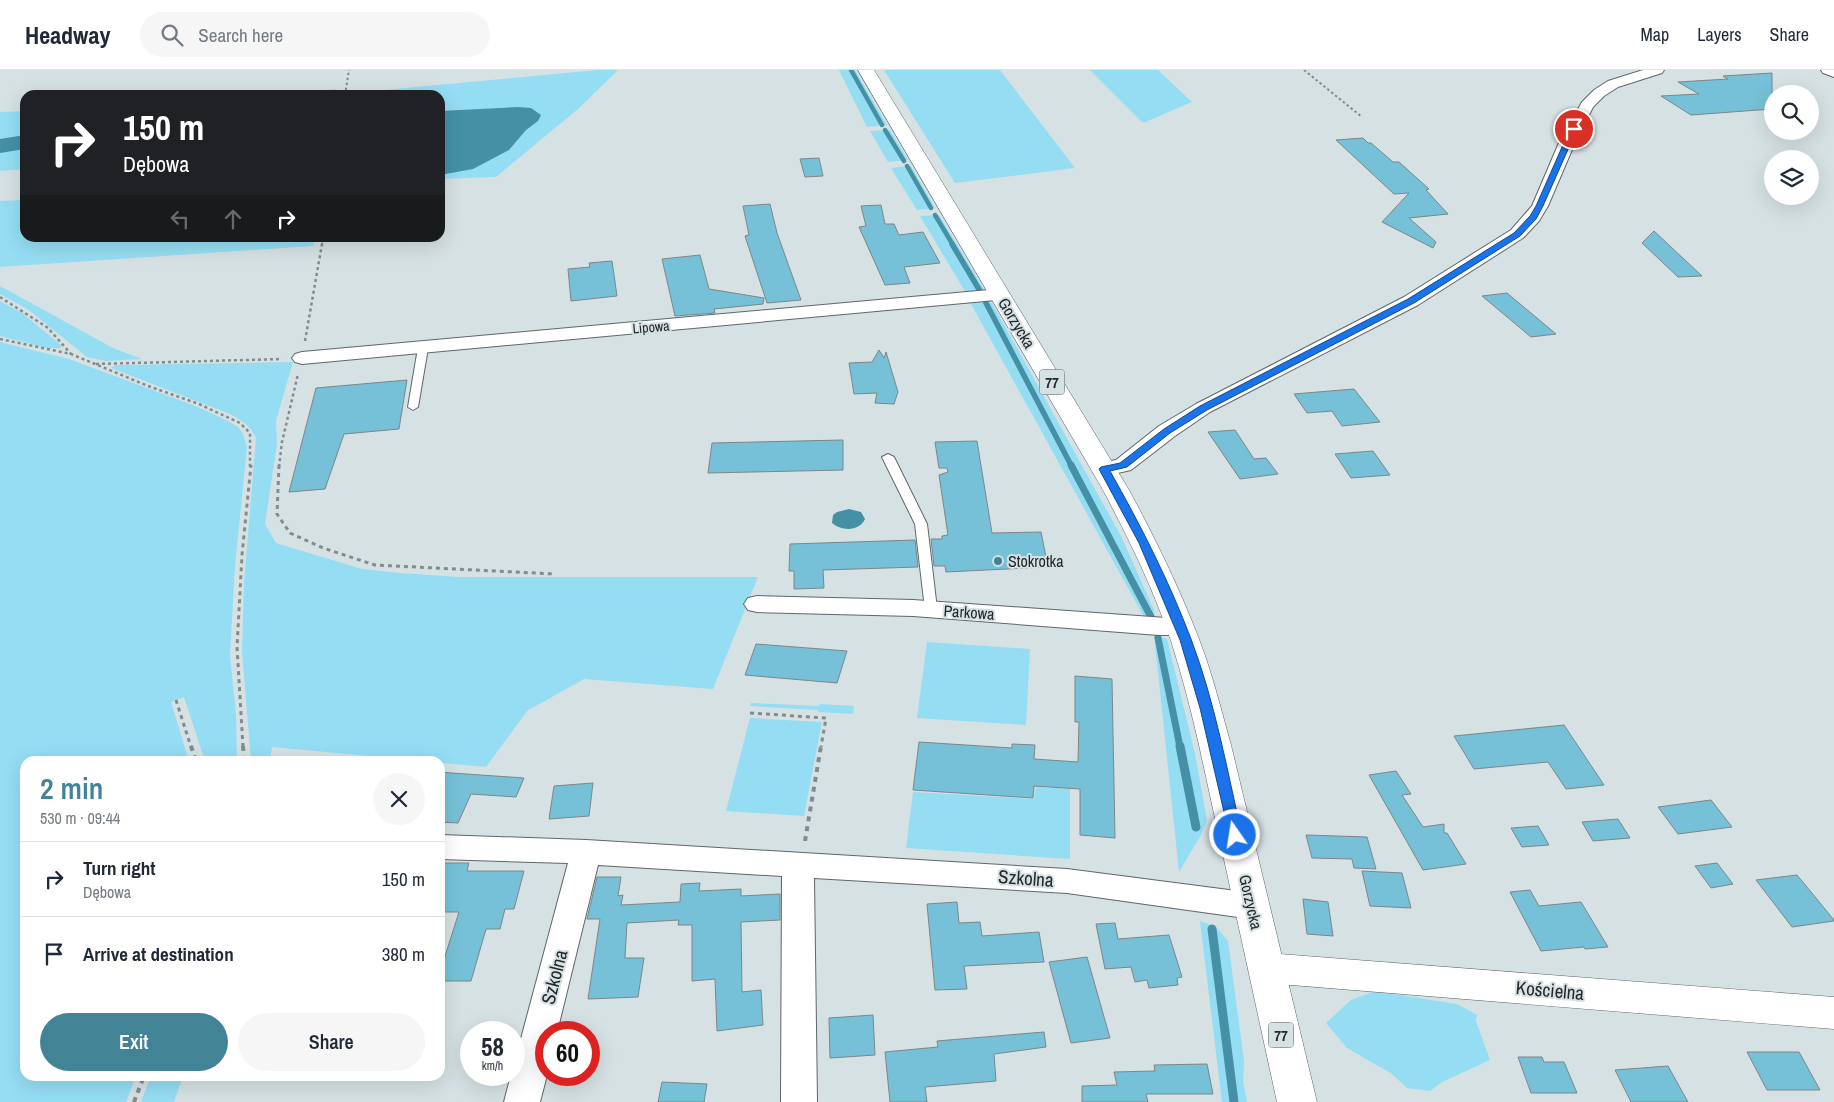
<!DOCTYPE html>
<html lang="en">
<head>
<meta charset="utf-8">
<style>
  :root { --surface:#fff; --page:#f6f6f7; --text:#1f2937; --muted:#747a83; --line:#e0e1e3; --accent:#428395 }
  body { margin:0; font-family:"Archivo Narrow",sans-serif; background:var(--page); color:var(--text); height:100vh; display:flex; flex-direction:column; font-size:19px; white-space:nowrap }
  * { box-sizing:border-box; margin:0 }
  p { font-size:16px; color:var(--muted) }
  .icon { flex:none; width:28px; height:28px; fill:none; stroke:currentColor; stroke-width:2; stroke-linecap:round; stroke-linejoin:round }
  .map { position:relative; flex:1; overflow:hidden }
  .drawer { position:absolute; left:20px; top:686px; width:425px; height:325px; display:flex; flex-direction:column; background:var(--surface); border-radius:15px; box-shadow:0 5px 20px #0002 }
  .drawer>* { flex:none }
  .hud { position:absolute; left:20px; top:20px; width:425px; height:152px; border-radius:15px; box-shadow:0 5px 20px #0002; background:#202124; color:#fff; overflow:hidden }
  .controls { position:absolute; left:1764px; top:15px; display:grid; gap:10px }
  .controls a { display:grid; place-items:center; width:55px; height:55px; border-radius:50%; background:var(--surface); box-shadow:0 5px 20px #0002; font-size:25px }
  .speed { position:absolute; left:460px; top:951px; display:flex; gap:10px; font-size:25px; font-weight:700; text-align:center }
  .speed>* { display:grid; place-content:center; width:65px; height:65px; border-radius:50%; background:var(--surface); box-shadow:0 5px 20px #0002; line-height:1 }
  .speed small { font-size:12px; font-weight:400 }
  .speed .limit { border:8px solid #d22; background:#fff; color:#111 }
  .pin { position:absolute; display:grid; place-items:center; width:42px; height:42px; color:#fff; margin:-21px; border:2px solid #fff; border-radius:50%; box-shadow:0 1px 5px #0007 }
  .me { position:absolute; width:55px; margin:-28px; rotate:347deg; stroke-linejoin:round; filter:drop-shadow(0 0 4px #0008) }
  .turn { display:flex; align-items:center; gap:18px; height:105px; padding:0 20px; font-size:22px }
  .turn .icon { width:65px; height:65px; stroke-width:2.5 }
  .turn b { display:block; font-size:35px; line-height:42px }
  .lanes { display:flex; align-items:center; height:48px; padding:0 20px; background:#0003; justify-content:center; gap:25px; direction:ltr }
  .lanes .off { opacity:.35 }
  .round { display:grid; place-items:center; flex:none; width:52px; height:52px; border-radius:26px; background:var(--page) }
  .summary { display:flex; align-items:center; justify-content:space-between; height:85px; padding:0 20px }
  h1 { font-size:30px; font-weight:600; line-height:38px; color:var(--accent) }
  .primary-button { display:flex; gap:10px; margin-top:auto; padding:10px 20px }
  .primary-button a { flex:1; height:58px; border-radius:30px; background:var(--accent); color:#fff; font-size:20px; font-weight:600; line-height:58px; text-align:center }
  .primary-button a+a { background:var(--page); color:var(--text) }
  ul { padding:0; list-style:none }
  li { display:flex; align-items:center; gap:15px; height:75px; padding:0 20px; border-top:1px solid var(--line) }
  li div { flex:1 }
  li b { display:block; font-size:19px }
  li em { font-style:normal }
  header { display:flex; align-items:center; gap:30px; box-sizing:border-box; height:70px; padding:0 25px; background:var(--surface); border-bottom:1px solid var(--line) }
  header strong { font-size:24px }
  nav { display:flex; gap:28px; margin-inline-start:auto; font-size:18px }
  .search { width:350px; height:45px; background:var(--page); display:flex; align-items:center; gap:12px; box-sizing:border-box; padding:0 18px; border-radius:28px; color:var(--muted); font-size:19px }
  .map>svg:first-child { display:block }
  .green { fill:#95ddf3 }
  .water { fill:#4590a5 }
  .lines { fill:none; stroke-linecap:round; stroke-linejoin:round }
  .stream-far3 { stroke:#4590a5; stroke-width:4.5 }
  .stream-far2 { stroke:#4590a5; stroke-width:5.5 }
  .stream-far1 { stroke:#4590a5; stroke-width:7 }
  .stream { stroke:#4590a5; stroke-width:9 }
  .building { fill:#76c1d7; stroke:#7c8689 }
  .service-casing { stroke:#5e676a; stroke-width:2 }
  .minor-casing { stroke:#5e676a; stroke-width:2 }
  .tertiary-casing { stroke:#5e676a; stroke-width:1 }
  .primary-casing { stroke:#5e676a; stroke-width:1 }
  .path-far3 { stroke:#838b8e; stroke-width:2; stroke-dasharray:2.5 2.5; stroke-linecap:butt }
  .path-far2 { stroke:#838b8e; stroke-width:2.5; stroke-dasharray:3 3; stroke-linecap:butt }
  .path-far1 { stroke:#838b8e; stroke-width:3; stroke-dasharray:4 4; stroke-linecap:butt }
  .path { stroke:#838b8e; stroke-width:4; stroke-dasharray:5 5; stroke-linecap:butt }
  .service { fill:#fff; fill-rule:evenodd }
  .minor { fill:#fff; fill-rule:evenodd }
  .tertiary { fill:#fff; fill-rule:evenodd }
  .primary { fill:#fff; fill-rule:evenodd }
  .route { fill:#1a73e8; stroke:#114b97 }
  .poi-dot { fill:#428395; stroke:#d6e1e4; stroke-width:2 }
  .labels { text-anchor:middle; dominant-baseline:central; stroke-width:4; stroke-linejoin:round; paint-order:stroke }
  .far-street-label { font-size:14px; fill:#24282a; stroke:#d6e1e4 }
  .shield { fill:#d6e1e4; stroke:#596062; stroke-width:1 }
  .shield-label { font-size:15px; font-weight:bold; fill:#24282a }
  .street-label { font-size:16px; fill:#24282a; stroke:#d6e1e4 }
  .poi-label { font-size:16px; fill:#24282a; stroke:#d6e1e4; text-anchor:start }
  .near-street-label { font-size:19px; fill:#24282a; stroke:#d6e1e4 }
</style>
</head>
<body>
<header>
<strong>Headway</strong>
<div class="search"><svg class="icon" aria-label="search" viewBox="0 0 24 24"><circle cx="10" cy="10" r="6"/><path d="M15 15l6 6"/></svg>Search here</div>
<nav><a>Map</a><a>Layers</a><a>Share</a></nav>
</header>
<div class="map">
<svg width="1834" height="1032" viewBox="0 0 1834 1032">
  <rect width="100%" height="100%" fill="#d6e1e4"/>
  <g class="green">
    <path d="M598 0H618L578 39 496 107 440 109V25H350L351 23Z"/>
    <path d="M839 0H855L887 55 867 57Z"/>
    <path d="M884 0H1000L1075 98 955 113Z"/>
    <path d="M1090 0H1158L1192 32 1143 53Z"/>
    <path d="M336 19 335 25H254Z"/>
    <path d="M25 41V99L0 101V42Z"/>
    <path d="M890 60 908 90 888 92 870 61Z"/>
    <path d="M911 96 935 138 917 140 891 98Z"/>
    <path d="M25 130V168H314L313 176 0 197V131Z"/>
    <path d="M939 145 985 221 966 223 920 146Z"/>
    <path d="M0 216 113 278 142 289 106 291 87 287 29 240 0 224Z"/>
    <path d="M0 231 22 243 61 275V278H47L0 266Z"/>
    <path d="M979 231 992 233 1121 466 1154 540 1155 546 1144 547 970 232Z"/>
    <path d="M0 272 69 289 198 337 228 351 238 357 243 364 247 377 235 496 230 586 236 644 237 691H205L184 627 171 632 189 691H25V1006H136L126 1032H0Z"/>
    <path d="M293 292 276 351 277 374 265 454 276 473 362 499 400 503 459 507H758L713 619 584 609 527 641 486 697 272 677 270 691H251L242 581 244 513 256 368C250 355 242 351 230 344L111 298 116 295Z"/>
    <path d="M1154 564 1167 569 1195 684 1207 750 1201 765 1179 802Z"/>
    <path d="M927 572 1030 579 1026 655 917 648Z"/>
    <path d="M751 633 819 636 820 634 854 636 853 644 818 642V640L750 636Z"/>
    <path d="M750 648 822 652 804 746 726 741Z"/>
    <path d="M1036 717 1070 719V789L906 778 913 722 1034 729Z"/>
    <path d="M1200 851 1216 857 1228 871 1244 991 1243 1011 1247 1032H1222Z"/>
    <path d="M1375 921 1457 934 1477 945 1476 951 1490 990 1442 1012 1430 1021 1407 1018 1392 1004 1347 978 1326 953 1351 930Z"/>
    <path d="M151 1006H183L174 1032H141Z"/>
  </g>
  <g class="water">
    <path d="M518 37 531 38 541 45 538 51 526 60 509 80 473 99 440 105V41Z"/>
    <path d="M25 65V79L0 83V69Z"/>
    <path d="M849 439 861 442 865 449C859 462 841 461 832 453L833 445 837 442Z"/>
  </g>
  <g class="lines">
    <g class="stream-far3">
      <path d="M851 0 882 55"/>
      <path d="M885 60 904 91"/>
      <path d="M907 96 931 138"/>
      <path d="M935 145 953 175"/>
    </g>
    <g class="stream-far2">
      <path d="M952 174 980 221"/>
      <path d="M986 233 1072 397"/>
    </g>
    <g class="stream-far1">
      <path d="M1071 395 1151 547"/>
      <path d="M1158 568 1180 677"/>
    </g>
    <g class="stream">
      <path d="M1180 676 1196 757"/>
      <path d="M1212 859 1234 1032"/>
    </g>
  </g>
  <g class="building">
    <path d="M1772 3V39L1691 45 1661 26 1699 24 1678 12 1728 9 1723 6Z"/>
    <path d="M1363 68 1368 73H1371L1393 92H1399L1429 119 1426 120 1448 144 1409 148 1436 172 1433 178 1382 152 1409 123 1394 124 1336 70Z"/>
    <path d="M819 88 823 106 805 107 800 89Z"/>
    <path d="M770 134 777 163 801 230 767 233 745 166 749 165 743 136Z"/>
    <path d="M881 135 885 154H894L899 165 923 162 940 193 904 197 910 213 885 215 859 157 866 156 861 136Z"/>
    <path d="M1654 161 1702 206 1678 207 1642 173Z"/>
    <path d="M700 185 709 219 764 228 763 234 714 239 715 243 675 246 662 189Z"/>
    <path d="M612 191 617 226 571 231 568 199 590 197 589 193Z"/>
    <path d="M1507 223 1556 264 1531 267 1482 226Z"/>
    <path d="M879 280 884 288 886 282 898 322 894 334 875 333 877 323 854 324 849 293 872 292Z"/>
    <path d="M407 310 399 359 344 364 325 419 289 422 316 318Z"/>
    <path d="M1354 319 1380 352 1342 356 1332 341 1307 343 1294 324Z"/>
    <path d="M1235 360 1254 389 1266 388 1278 404 1240 409 1208 362Z"/>
    <path d="M843 370V400L708 403 712 373Z"/>
    <path d="M977 371 992 463 1041 462 1048 497 946 502 945 496H934L931 469H942V466L948 465 939 405 948 402 947 398H939L935 372Z"/>
    <path d="M1373 381 1390 405 1351 408 1335 384Z"/>
    <path d="M915 470 918 497 823 500 824 518 794 519V501H789L790 474Z"/>
    <path d="M756 574 847 581 837 613 745 605Z"/>
    <path d="M1075 606 1112 609 1115 768 1080 765V719L1034 716 1033 728 913 720 919 672 1012 678V674L1035 675 1034 689 1078 692 1079 652H1075Z"/>
    <path d="M1564 655 1604 715 1566 719 1548 692 1474 699 1454 666Z"/>
    <path d="M1396 701 1411 724 1402 725 1423 757 1444 754V763H1447L1466 794 1423 800 1369 705Z"/>
    <path d="M440 702 452 703 524 708 516 727 471 724 458 753 440 752Z"/>
    <path d="M593 713 589 746 549 749 554 716Z"/>
    <path d="M1711 730 1732 757 1678 764 1658 737Z"/>
    <path d="M1618 749 1630 768 1593 771 1582 752Z"/>
    <path d="M1538 756 1549 775 1522 777 1511 758Z"/>
    <path d="M1306 765 1367 767 1376 799 1354 798 1352 789 1312 788Z"/>
    <path d="M440 793H469L467 801H524L514 839H505L500 859H486L471 911H440V902L459 842H440Z"/>
    <path d="M1717 793 1733 814 1711 818 1695 796Z"/>
    <path d="M1362 801 1402 803 1411 838 1370 836Z"/>
    <path d="M1797 805 1834 850V851L1792 857 1756 810Z"/>
    <path d="M597 807H621L618 826 623 825 621 835 680 832 681 814 700 813 699 821 741 819V826L780 824V850L741 852 742 922 761 920 763 955 717 961 715 909 692 911V855H678L679 850 627 853 625 888H644L638 927 588 929 600 849H587Z"/>
    <path d="M1530 820 1539 836 1581 832 1608 877 1585 879 1584 877 1541 881 1510 822Z"/>
    <path d="M1303 829 1328 832 1333 866 1307 864Z"/>
    <path d="M957 832 959 853 980 852 982 866 1039 862 1044 892 964 896 967 919 935 920 927 834Z"/>
    <path d="M1115 853 1118 869 1169 865 1182 907 1177 908 1178 915 1149 918 1147 910 1135 912 1131 897 1105 899 1096 854Z"/>
    <path d="M1087 887 1110 968 1071 973 1049 892Z"/>
    <path d="M873 945 875 985 830 988 829 948Z"/>
    <path d="M1044 962 1046 977 994 984 996 1011 925 1017 927 1032H890L885 982 938 977 937 971Z"/>
    <path d="M1747 982H1799L1820 1020H1767Z"/>
    <path d="M1518 987H1542L1544 992H1564L1577 1023H1531Z"/>
    <path d="M1207 994 1213 1024H1146L1148 1032H1082V1016L1117 1015 1114 1002 1155 1001 1154 995Z"/>
    <path d="M1668 996 1688 1032H1631L1615 1000Z"/>
    <path d="M662 1012 707 1014 704 1032H658Z"/>
  </g>
  <g class="lines">
    <defs>
      <g id="service">
        <path d="M423 275 428 278 418 337 413 340 408 337 418 278Z"/>
        <path d="M888 384 894 387 927 454 937 539 936 542H926L925 539 915 454 882 387Z"/>
      </g>
      <g id="minor">
        <path d="M1643 0H1664L1662 3 1618 17 1604 26 1593 37 1574 75 1548 136 1539 151 1523 168 1418 235 1210 342 1175 366 1131 400 1104 406 1096 404 1093 399 1096 394 1116 390 1159 356 1196 334 1404 227 1511 160 1532 136 1558 75 1582 32 1594 20 1608 11Z"/>
        <path d="M1821 0H1834V7L1823 3Z"/>
        <path d="M1000 219 1007 221 1009 225 1007 229 302 294 295 292 292 288 295 284 302 282Z"/>
        <path d="M757 526 913 530 1180 549 1189 551 1193 557 1189 563 1180 565H1159L913 546 757 542 748 540 744 534 748 528Z"/>
        <path d="M440 765 586 770 1067 799 1252 823 1263 827 1268 836 1263 845 1252 849 1067 823 814 808 817 1032H781L782 806 598 795 557 962H546L547 1005 540 1032H504L511 1005H514V995L568 793 440 789Z"/>
      </g>
      <path id="tertiary" d="M1266 883 1834 927V959L1266 913 1253 909 1248 898 1253 887Z"/>
      <path id="primary" d="M858 0H874L1129 420C1155 468 1179 517 1199 569 1212 603 1221 639 1231 675L1317 1032H1277L1199 675C1191 640 1182 605 1171 571 1153 518 1129 469 1103 420Z"/>
    </defs>
    <use href="#service" class="service-casing"/>
    <use href="#minor" class="minor-casing"/>
    <use href="#tertiary" class="tertiary-casing"/>
    <use href="#primary" class="primary-casing"/>
    <g class="path-far3">
      <path d="M1304 0 1362 47"/>
      <path d="M345 25 349 0"/>
      <path d="M322 175 323 168"/>
    </g>
    <g class="path-far2">
      <path d="M0 227 48 258 71 284"/>
      <path d="M0 269 71 284 148 316 199 334 240 353 250 363V397"/>
      <path d="M305 271 322 174"/>
      <path d="M96 294 282 289"/>
      <path d="M279 397 282 372 298 304"/>
    </g>
    <g class="path-far1">
      <path d="M279 395 277 444 290 463 323 478 375 495 555 504"/>
      <path d="M176 630 191 677"/>
      <path d="M750 643 826 648 821 677"/>
      <path d="M243 677 237 577 242 485 251 395"/>
    </g>
    <g class="path">
      <path d="M191 676 196 691"/>
      <path d="M243 676 244 691"/>
      <path d="M805 771 821 676"/>
      <path d="M134 1032 144 1006"/>
    </g>
    <use href="#service" class="service"/>
    <use href="#minor" class="minor"/>
    <use href="#tertiary" class="tertiary"/>
    <use href="#primary" class="primary"/>
  </g>
  <path class="route" d="M1574 57 1577 59 1543 136 1536 149 1520 166 1414 233 1207 340 1170 363 1127 397 1110 401C1141 456 1169 511 1191 569 1215 632 1227 700 1242 765L1240 768 1235 770 1230 768 1200 638 1180 570 1139 473 1099 399 1101 397 1120 393 1164 359 1200 336 1408 229 1514 163 1530 146 1536 136 1570 59Z"/>
  <circle class="poi-dot" cx="998" cy="491" r="5"/>
  <g class="labels">
    <g class="far-street-label">
      <text transform="translate(651 257) rotate(-5)">Lipowa</text>
    </g>
    <g class="shield">
      <rect x="1039.5" y="299.5" width="25" height="25" rx="4"/>
      <rect x="1268.5" y="952.5" width="25" height="25" rx="4"/>
    </g>
    <g class="shield-label">
      <text x="1052" y="312">77</text>
      <text x="1281" y="965">77</text>
    </g>
    <g class="street-label">
      <text transform="translate(1017 253) rotate(59)">Gorzycka</text>
      <text transform="translate(969 542) rotate(4)">Parkowa</text>
      <text transform="translate(1251 832) rotate(77)">Gorzycka</text>
    </g>
    <g class="poi-label">
      <text x="1008" y="491">Stokrotka</text>
    </g>
    <g class="near-street-label">
      <text transform="translate(1026 808) rotate(4)">Szkolna</text>
      <text transform="translate(554 907) rotate(-76)">Szkolna</text>
      <text transform="translate(1550 920) rotate(5)">Kościelna</text>
    </g>
  </g>
</svg>
<div class="controls">
<a><svg class="icon" aria-label="search" viewBox="0 0 24 24"><circle cx="10" cy="10" r="6"/><path d="M15 15l6 6"/></svg></a>
<a><svg class="icon" aria-label="layers" viewBox="0 0 24 24"><path d="M12 4l9 5-9 5-9-5zM3 14l9 5 9-5"/></svg></a>
</div>
<div class="speed"><div>58<small>km/h</small></div><div class="limit">60</div></div>
<div class="pin" style="left:1574px;top:59px;background:#d93025"><svg class="icon" aria-label="arrive" viewBox="0 0 24 24"><path d="M6 21V4h12l-3 4 3 4H6"/></svg></div>
<svg class="me" style="left:1235px;top:765px" viewBox="-20 -20 40 40"><circle r="17" fill="#1a73e8" stroke="#fff" stroke-width="3"/><path d="M0-11L8 9 0 5-8 9z" fill="#fff"/></svg>
<div class="hud">
<div class="turn"><svg class="icon" aria-label="right" viewBox="0 0 24 24"><path d="M7 20v-9h11M14 6l5 5-5 5"/></svg><div><b>150 m</b>Dębowa</div></div>
<div class="lanes"><svg class="icon off" aria-label="left" viewBox="0 0 24 24"><path d="M17 20v-9H6M10 6l-5 5 5 5"/></svg><svg class="icon off" aria-label="ahead" viewBox="0 0 24 24"><path d="M12 20V5M6 11l6-6 6 6"/></svg><svg class="icon" aria-label="right" viewBox="0 0 24 24"><path d="M7 20v-9h11M14 6l5 5-5 5"/></svg></div>
</div>
<section class="drawer">
<div class="summary"><div><h1>2 min</h1><p>530 m · 09:44</p></div><a class="round"><svg class="icon" aria-label="close" viewBox="0 0 24 24"><path d="M6 6l12 12M18 6L6 18"/></svg></a></div>
<ul>
<li><svg class="icon" aria-label="right" viewBox="0 0 24 24"><path d="M7 20v-9h11M14 6l5 5-5 5"/></svg><div><b>Turn right</b><p>Dębowa</p></div><em>150 m</em></li>
<li><svg class="icon" aria-label="arrive" viewBox="0 0 24 24"><path d="M6 21V4h12l-3 4 3 4H6"/></svg><div><b>Arrive at destination</b></div><em>380 m</em></li>
</ul>
<div class="primary-button"><a>Exit</a><a>Share</a></div>
</section>
</div>
</body>
</html>
